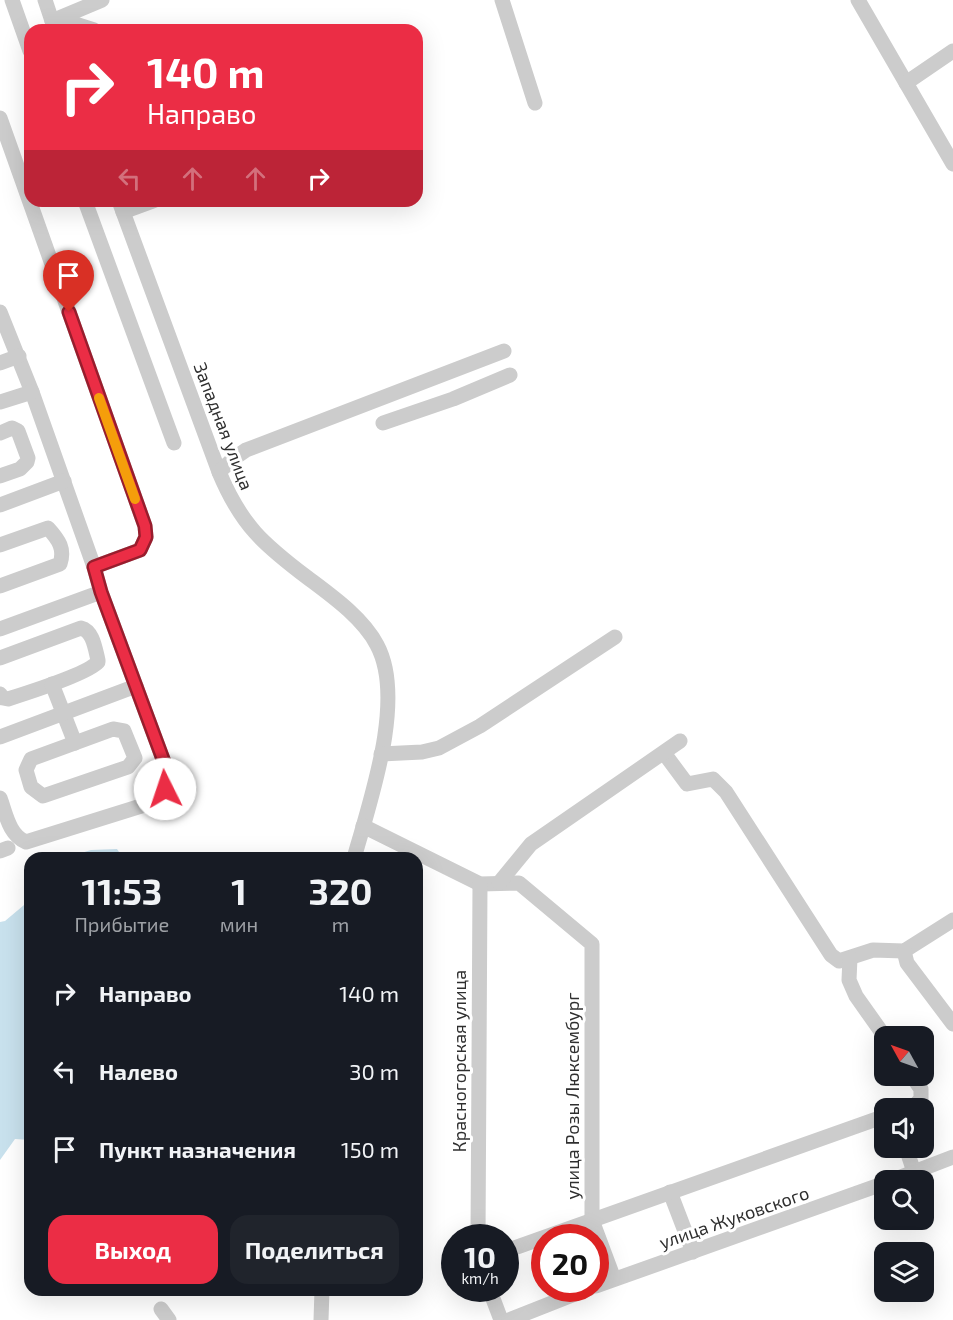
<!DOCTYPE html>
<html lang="ru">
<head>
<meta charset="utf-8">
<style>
  :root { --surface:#171b24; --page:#20242c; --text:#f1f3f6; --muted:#9ea1a6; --accent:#eb2d45 }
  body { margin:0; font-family:"Exo 2",sans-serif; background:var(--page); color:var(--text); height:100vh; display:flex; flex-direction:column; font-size:22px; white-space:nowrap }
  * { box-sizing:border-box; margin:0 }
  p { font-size:20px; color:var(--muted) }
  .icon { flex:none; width:33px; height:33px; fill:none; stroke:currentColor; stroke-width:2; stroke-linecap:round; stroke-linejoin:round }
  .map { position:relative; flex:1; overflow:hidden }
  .drawer { position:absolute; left:24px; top:852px; width:399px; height:444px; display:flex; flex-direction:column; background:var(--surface); border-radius:18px; box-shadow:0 6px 24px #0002 }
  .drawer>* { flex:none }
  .hud { position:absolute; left:24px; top:24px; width:399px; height:183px; border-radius:18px; box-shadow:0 6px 24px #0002; background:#eb2d45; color:#fff; overflow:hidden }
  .needle { width:39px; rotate:310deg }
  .fabs { position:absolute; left:874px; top:1026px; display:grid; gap:12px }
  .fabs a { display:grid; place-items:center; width:60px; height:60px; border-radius:12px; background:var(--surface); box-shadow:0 6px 24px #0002; font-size:30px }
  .speed { position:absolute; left:441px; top:1224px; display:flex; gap:12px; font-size:30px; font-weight:700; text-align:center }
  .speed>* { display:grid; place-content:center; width:78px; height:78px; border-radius:50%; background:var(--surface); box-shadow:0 6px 24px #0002; line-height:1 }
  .speed small { font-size:15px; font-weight:400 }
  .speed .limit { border:9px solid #d22; background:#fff; color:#111 }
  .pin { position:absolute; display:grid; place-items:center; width:51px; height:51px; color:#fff; margin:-62px -26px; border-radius:50% 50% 50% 0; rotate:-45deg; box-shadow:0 0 6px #0007 }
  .pin .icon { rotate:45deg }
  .me { position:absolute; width:66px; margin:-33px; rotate:356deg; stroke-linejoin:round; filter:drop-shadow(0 0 4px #0008) }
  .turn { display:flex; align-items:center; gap:21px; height:126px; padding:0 24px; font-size:27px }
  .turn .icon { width:78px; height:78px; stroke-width:2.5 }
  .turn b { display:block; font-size:42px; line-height:51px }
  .lanes { display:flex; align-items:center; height:57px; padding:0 24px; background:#0003; justify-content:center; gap:30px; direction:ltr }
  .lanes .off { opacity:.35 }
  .eta { display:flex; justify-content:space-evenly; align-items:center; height:102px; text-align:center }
  .eta b { font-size:36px; font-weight:700; line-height:42px }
  .action { display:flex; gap:12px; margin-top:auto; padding:12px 24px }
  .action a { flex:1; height:69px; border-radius:18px; background:var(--accent); color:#fff; font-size:24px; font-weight:700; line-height:69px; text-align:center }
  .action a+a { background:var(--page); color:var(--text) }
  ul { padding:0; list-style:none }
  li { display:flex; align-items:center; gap:18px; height:78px; padding:0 24px }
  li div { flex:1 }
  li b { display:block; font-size:22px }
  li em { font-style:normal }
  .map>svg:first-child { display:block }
  .water { fill:#c8e1ed }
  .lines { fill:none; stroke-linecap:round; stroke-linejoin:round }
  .minor { stroke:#ccc; stroke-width:15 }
  .route-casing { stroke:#991d2d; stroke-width:15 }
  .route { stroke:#eb2d45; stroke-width:10 }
  .slow { stroke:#f59e0b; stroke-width:10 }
  .labels { text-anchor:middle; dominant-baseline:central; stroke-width:6; stroke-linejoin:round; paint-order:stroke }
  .street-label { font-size:18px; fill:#2f2f2f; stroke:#fff }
</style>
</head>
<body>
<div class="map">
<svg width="953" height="1320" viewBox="0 0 953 1320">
  <rect width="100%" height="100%" fill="#fff"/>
  <g class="water">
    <path d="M117 849 123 858H65L91 850Z"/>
    <path d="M30 900V1140L15 1139 0 1160V922L5 921Z"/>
  </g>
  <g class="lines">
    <g class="minor">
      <path d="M12 0 30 51"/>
      <path d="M45 0 55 30"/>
      <path d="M502 0 535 103"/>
      <path d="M858 0 953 164"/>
      <path d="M94 30 75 24 52 21 102 0"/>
      <path d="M906 83 953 51"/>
      <path d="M0 118 145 526 146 537 140 550 94 567"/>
      <path d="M85 201 174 443"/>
      <path d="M119 201 219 472C241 525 263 544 308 578 332 596 363 618 377 645 406 699 370 801 354 858"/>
      <path d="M123 212 153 201"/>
      <path d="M0 312 32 392 94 567 101 592 167 770C167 784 165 792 154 802L26 842C9 835 6 814 0 798"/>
      <path d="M0 363 19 356"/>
      <path d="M0 402 32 392"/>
      <path d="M383 423 453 399 510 375"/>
      <path d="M0 433 12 428 18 431 28 458 27 462 20 469 0 476"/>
      <path d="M219 472 233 459 246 450 504 351"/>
      <path d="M0 505 64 481"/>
      <path d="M0 545 48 528C59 540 65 549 60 564L0 586"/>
      <path d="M0 629 101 592"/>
      <path d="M0 658 81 628C93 631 95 648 98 660V662C87 674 27 693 8 699L3 698 0 694"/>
      <path d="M52 684 75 743"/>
      <path d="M113 729 124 731 135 758 128 767 43 796 31 787 26 770 31 759Z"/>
      <path d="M0 737 136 686"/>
      <path d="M664 753 687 784 713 779 726 792 831 955 839 961 873 950 904 951 953 920"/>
      <path d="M381 754 422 752 439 748 480 726 615 637"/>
      <path d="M363 826 480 884 519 883 592 944V1220L614 1279"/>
      <path d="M0 851 8 848"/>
      <path d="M499 883 531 844 680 741"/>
      <path d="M904 951 907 963 953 1024"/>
      <path d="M850 958 849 980 856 996 885 1037"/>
      <path d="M905 1108 915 1105 921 1099V1089L912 1076"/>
      <path d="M906 1148 914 1172"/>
      <path d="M893 1180 953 1157"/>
      <path d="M670 1192 693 1252"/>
      <path d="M478 1238 480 884"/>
      <path d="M506 1251 885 1116"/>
      <path d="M596 1286 885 1183"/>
      <path d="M489 1288 501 1320"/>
      <path d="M161 1309 169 1320"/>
      <path d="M321 1320 322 1290"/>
      <path d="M509 1320 590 1288"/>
    </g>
  </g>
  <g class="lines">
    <defs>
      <path id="route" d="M69 312 145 526 146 537 140 550 94 567 101 592 167 770 165 789"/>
    </defs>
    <use href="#route" class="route-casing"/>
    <use href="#route" class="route"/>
    <path class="slow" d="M99 398 135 499"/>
  </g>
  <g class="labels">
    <g class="street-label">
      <text transform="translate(224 426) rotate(69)">Западная улица</text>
      <text transform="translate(459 1061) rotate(-90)">Красногорская улица</text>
      <text transform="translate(572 1096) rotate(-90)">улица Розы Люксембург</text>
      <text transform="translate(734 1217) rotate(-19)">улица Жуковского</text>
    </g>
  </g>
</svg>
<div class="fabs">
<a><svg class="needle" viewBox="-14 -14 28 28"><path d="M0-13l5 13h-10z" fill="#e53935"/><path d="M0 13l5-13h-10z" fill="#9ea1a6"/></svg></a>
<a><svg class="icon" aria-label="sound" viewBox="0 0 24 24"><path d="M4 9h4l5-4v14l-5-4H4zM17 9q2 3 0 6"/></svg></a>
<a><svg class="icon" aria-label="search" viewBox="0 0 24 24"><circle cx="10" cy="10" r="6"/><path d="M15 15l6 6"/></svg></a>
<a><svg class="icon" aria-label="layers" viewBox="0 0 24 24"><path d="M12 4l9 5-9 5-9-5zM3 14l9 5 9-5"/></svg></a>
</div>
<div class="speed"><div>10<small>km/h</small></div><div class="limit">20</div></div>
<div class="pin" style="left:69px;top:312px;background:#d93025"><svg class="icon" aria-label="arrive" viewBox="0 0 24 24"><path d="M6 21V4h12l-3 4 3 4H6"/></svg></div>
<svg class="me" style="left:165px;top:789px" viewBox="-20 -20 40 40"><circle r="19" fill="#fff"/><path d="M0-13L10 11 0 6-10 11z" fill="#eb2d45"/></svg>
<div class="hud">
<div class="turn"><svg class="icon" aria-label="right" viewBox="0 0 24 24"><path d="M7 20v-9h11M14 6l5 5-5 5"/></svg><div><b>140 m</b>Направо</div></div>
<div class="lanes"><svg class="icon off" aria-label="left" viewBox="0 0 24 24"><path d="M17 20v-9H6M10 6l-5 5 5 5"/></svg><svg class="icon off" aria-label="ahead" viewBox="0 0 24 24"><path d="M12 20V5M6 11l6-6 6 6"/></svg><svg class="icon off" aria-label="ahead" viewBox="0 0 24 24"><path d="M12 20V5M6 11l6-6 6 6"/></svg><svg class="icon" aria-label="right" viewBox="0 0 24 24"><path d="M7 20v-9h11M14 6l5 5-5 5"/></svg></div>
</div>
<section class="drawer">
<div class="eta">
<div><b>11:53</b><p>Прибытие</p></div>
<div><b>1</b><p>мин</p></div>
<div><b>320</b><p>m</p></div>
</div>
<ul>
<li><svg class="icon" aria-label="right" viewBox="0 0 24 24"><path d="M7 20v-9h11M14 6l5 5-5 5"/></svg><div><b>Направо</b></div><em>140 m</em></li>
<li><svg class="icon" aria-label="left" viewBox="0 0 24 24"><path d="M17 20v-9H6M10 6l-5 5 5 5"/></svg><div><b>Налево</b></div><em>30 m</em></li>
<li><svg class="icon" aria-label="arrive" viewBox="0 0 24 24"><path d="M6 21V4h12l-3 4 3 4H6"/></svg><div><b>Пункт назначения</b></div><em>150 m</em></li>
</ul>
<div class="action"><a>Выход</a><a>Поделиться</a></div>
</section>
</div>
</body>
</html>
